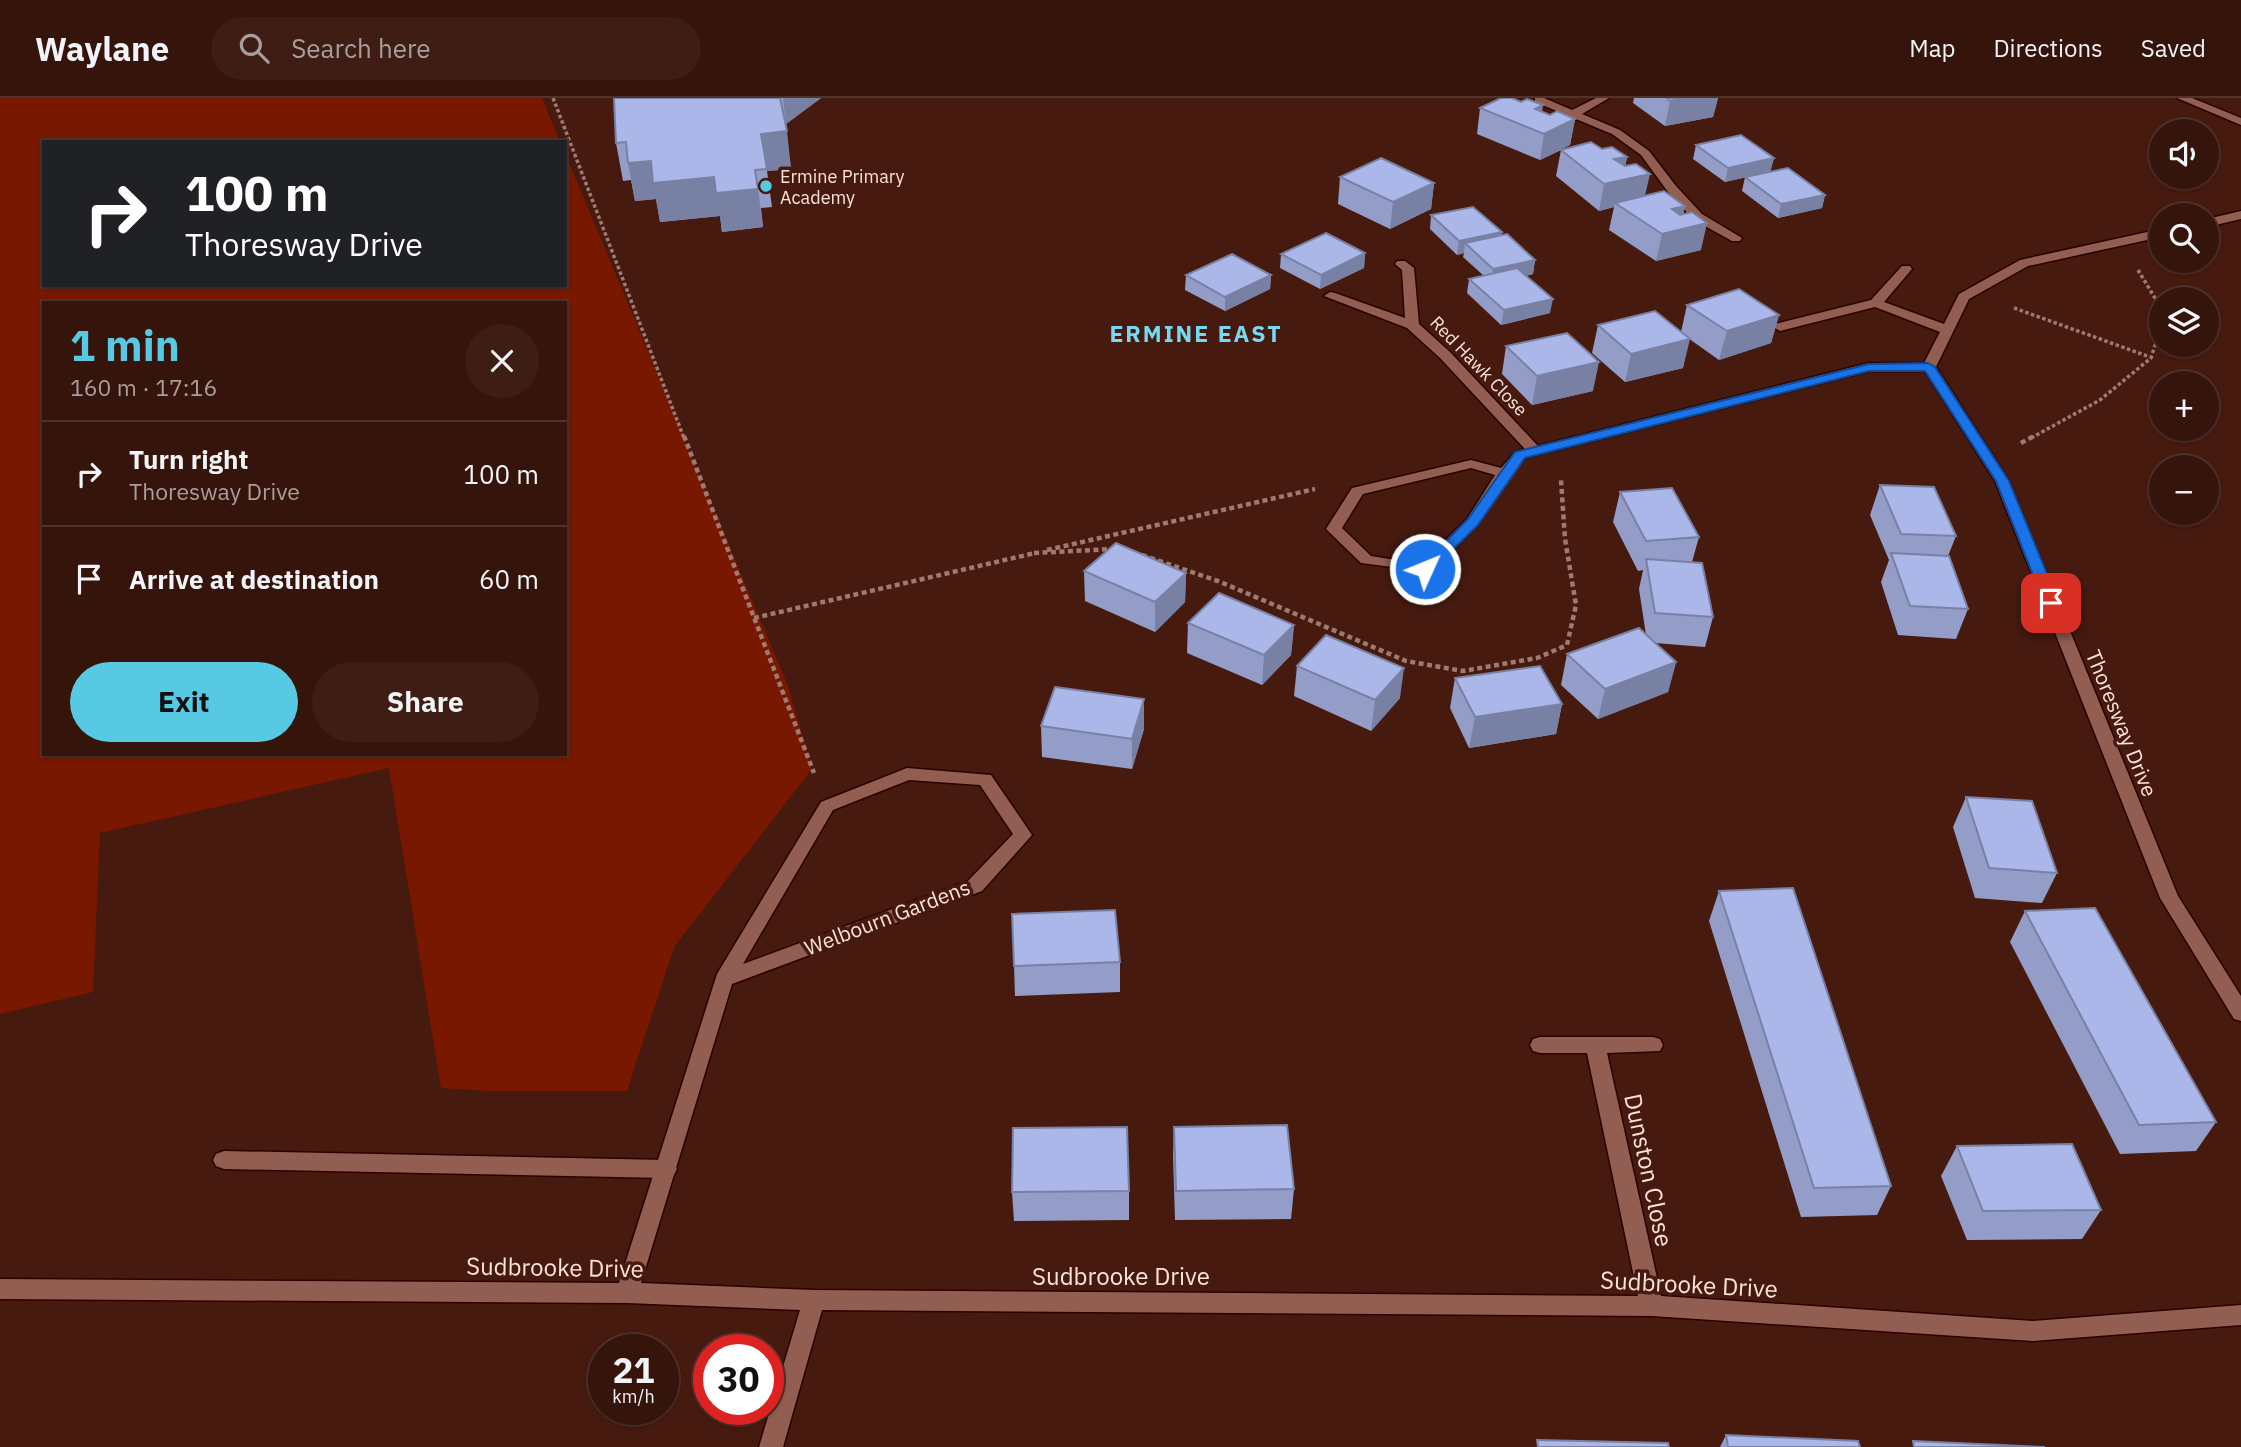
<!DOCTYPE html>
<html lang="en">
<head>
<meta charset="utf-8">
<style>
  :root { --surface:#35140b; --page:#3d1d14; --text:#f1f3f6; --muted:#aa9e9d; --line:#4f332c; --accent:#57c9e2 }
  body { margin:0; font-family:"IBM Plex Sans",sans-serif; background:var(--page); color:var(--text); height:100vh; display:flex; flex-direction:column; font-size:26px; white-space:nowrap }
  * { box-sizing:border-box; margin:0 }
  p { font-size:23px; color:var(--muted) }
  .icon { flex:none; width:38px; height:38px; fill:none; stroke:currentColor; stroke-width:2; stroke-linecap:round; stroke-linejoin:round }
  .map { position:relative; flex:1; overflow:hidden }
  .side { position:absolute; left:42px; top:203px; width:525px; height:455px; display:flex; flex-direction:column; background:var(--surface); border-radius:0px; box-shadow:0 2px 5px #0004,0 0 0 2px var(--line) }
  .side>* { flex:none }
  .guide { position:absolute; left:42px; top:42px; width:525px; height:147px; border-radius:0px; box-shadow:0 2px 5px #0004,0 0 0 2px var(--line); background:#202124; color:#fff; overflow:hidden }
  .fabs { position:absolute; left:2149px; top:21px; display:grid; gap:14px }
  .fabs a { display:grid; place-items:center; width:70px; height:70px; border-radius:50%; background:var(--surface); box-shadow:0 2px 5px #0004,0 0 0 2px var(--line); font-size:35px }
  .speed { position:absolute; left:588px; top:1236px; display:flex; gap:14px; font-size:35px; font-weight:700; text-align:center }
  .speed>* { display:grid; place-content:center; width:91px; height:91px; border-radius:50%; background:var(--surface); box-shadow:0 2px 5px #0004,0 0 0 2px var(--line); line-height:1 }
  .speed small { font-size:18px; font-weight:400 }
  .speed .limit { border:10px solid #d22; background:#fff; color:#111 }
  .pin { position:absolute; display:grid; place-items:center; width:60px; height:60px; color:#fff; margin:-30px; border-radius:14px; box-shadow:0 4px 10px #0006 }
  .me { position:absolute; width:77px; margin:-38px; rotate:46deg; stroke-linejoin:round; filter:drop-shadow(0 0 5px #0008) }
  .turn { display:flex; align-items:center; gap:24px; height:147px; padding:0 28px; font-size:32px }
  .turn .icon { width:91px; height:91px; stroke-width:2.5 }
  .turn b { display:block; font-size:49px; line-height:60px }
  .round { display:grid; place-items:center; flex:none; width:74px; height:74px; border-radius:37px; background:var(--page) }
  .summary { display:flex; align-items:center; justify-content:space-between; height:119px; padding:0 28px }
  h1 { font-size:42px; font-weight:700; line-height:52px; color:var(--accent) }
  .action { display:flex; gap:14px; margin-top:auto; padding:14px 28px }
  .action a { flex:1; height:80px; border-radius:42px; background:var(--accent); color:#111; font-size:28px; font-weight:700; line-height:80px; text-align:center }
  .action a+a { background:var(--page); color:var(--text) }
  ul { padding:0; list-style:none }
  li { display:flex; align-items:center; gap:21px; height:105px; padding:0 28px; border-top:2px solid var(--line) }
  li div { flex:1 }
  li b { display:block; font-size:26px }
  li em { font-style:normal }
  header { display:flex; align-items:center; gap:42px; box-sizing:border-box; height:98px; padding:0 35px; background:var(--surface); border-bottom:2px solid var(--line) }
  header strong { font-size:33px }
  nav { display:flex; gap:38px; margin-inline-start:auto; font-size:24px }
  .search { width:490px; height:63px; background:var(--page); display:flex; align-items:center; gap:18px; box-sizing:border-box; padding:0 24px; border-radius:38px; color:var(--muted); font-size:26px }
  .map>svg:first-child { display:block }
  .green { fill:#781800; fill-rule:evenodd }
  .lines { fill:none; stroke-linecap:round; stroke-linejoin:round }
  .service-casing { stroke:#2b0200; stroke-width:3 }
  .minor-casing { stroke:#2b0200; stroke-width:3 }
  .path-far1 { stroke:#9e7b72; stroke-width:3.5; stroke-dasharray:3.5 2.5; stroke-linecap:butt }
  .path { stroke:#9e7b72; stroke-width:4.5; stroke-dasharray:5 3.5; stroke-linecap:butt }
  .service { fill:#925e51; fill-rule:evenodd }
  .minor { fill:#925e51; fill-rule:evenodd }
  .wall { fill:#939dc8 }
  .shaded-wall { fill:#7880a3 }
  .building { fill:#abb7e9; stroke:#7880a3; stroke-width:2 }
  .route { fill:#1a73e8; stroke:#114b97; stroke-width:2 }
  .poi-dot { fill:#57c9e2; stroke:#471a0f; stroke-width:2.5 }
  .labels { text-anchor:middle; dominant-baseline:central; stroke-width:7; stroke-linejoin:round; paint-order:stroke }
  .far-poi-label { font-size:18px; fill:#fbe2dc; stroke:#471a0f; text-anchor:start }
  .far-street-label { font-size:18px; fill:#fbe2dc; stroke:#471a0f }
  .street-label { font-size:21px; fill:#fbe2dc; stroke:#471a0f }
  .far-district-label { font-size:23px; font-weight:bold; letter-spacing:2px; fill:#74d9f1; stroke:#471a0f }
  .near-street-label { font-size:24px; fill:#fbe2dc; stroke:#471a0f }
</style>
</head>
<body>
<header>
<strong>Waylane</strong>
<div class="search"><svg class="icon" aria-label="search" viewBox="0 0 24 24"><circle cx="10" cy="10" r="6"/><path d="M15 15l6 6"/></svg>Search here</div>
<nav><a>Map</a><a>Directions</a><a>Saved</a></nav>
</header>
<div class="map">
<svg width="2241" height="1349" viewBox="0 0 2241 1349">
  <rect width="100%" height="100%" fill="#471a0f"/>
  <path class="green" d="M0 0H542L560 44H44V187H565V55L788 588 812 671 674 849 627 993H489L441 990 389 670 100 735 93 894 0 916ZM44 205H565V656H44Z"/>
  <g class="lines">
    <defs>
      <path id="service" d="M224 1053 666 1062 674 1065 677 1071 674 1077 666 1080 224 1071 216 1068 213 1062 216 1056Z"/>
      <g id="minor">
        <path d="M1535 0H1544L1572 12 1596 0H1609L1582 16 1620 32 1649 53 1676 88 1702 116 1742 140 1740 143H1732L1694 122 1668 94 1641 57 1612 36 1535 4Z"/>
        <path d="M2177 0H2192L2241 20V27Z"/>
        <path d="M2241 113V121L2207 129V121Z"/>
        <path d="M2161 131V139L2028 168 1969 201 1936 269 2009 383 2178 798 2241 898V923L2234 921 2160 800 1995 383 1925 273H1869L1525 360 1510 377 1478 427 1430 474 1361 465 1326 431 1352 390 1471 362 1501 370 1515 354 1525 351 1440 260 1407 230 1324 198 1330 194 1335 195 1405 220 1402 172 1395 166 1397 163H1405L1414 170 1419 226 1450 254 1538 348 1869 265H1924L1940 234 1875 209 1780 233 1773 229 1775 226 1871 202 1902 168H1910L1912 171 1884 204 1944 226 1959 196 2020 162ZM1471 370 1495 377 1467 421 1421 466 1371 458 1342 430 1363 396Z"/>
        <path d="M907 670 991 677 1032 737 982 793 732 886 641 1185 814 1192 1638 1198 1587 955H1540L1533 953 1530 947 1533 941 1540 939H1653L1660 941 1663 947 1660 953 1607 955 1661 1198 2033 1223 2241 1207V1227L2033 1243 1652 1218 822 1212 783 1349H759L800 1212 627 1205 0 1201V1181L619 1185 717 876 821 704ZM909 682 980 687 1013 736 968 783 743 866 833 712Z"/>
      </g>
    </defs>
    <use href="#service" class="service-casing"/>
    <use href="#minor" class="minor-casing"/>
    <g class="path-far1">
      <path d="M553 0 684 340"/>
      <path d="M2138 172 2161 210"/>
      <path d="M2014 210 2150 259"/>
      <path d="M2031 340 2100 302 2151 260 2161 228"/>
    </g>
    <g class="path">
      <path d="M684 338 814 675"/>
      <path d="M2021 345 2034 338"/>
      <path d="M1047 452 1315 391"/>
      <path d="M1034 455 1113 451"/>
      <path d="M1142 457 1218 483 1406 563 1463 573 1537 560 1567 547 1576 507 1565 441 1561 382"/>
      <path d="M754 520 1035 455"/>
    </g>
    <use href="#service" class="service"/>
    <use href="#minor" class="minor"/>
  </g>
  <g class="wall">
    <path d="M614 0H821L786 26H785L791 71 767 73 772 109 761 110 763 129 722 134 720 118 660 124 656 101 635 103 631 82 623 83 616 45Z"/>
    <path d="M1634 0H1718L1713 19 1665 28 1633 5Z"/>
    <path d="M1480 10 1542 14 1550 17 1575 21 1570 47 1561 51H1602L1627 59 1625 68 1645 97 1685 108 1683 116 1701 152 1656 163 1609 132 1614 109 1599 113 1556 78 1561 52 1540 62 1477 36Z"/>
    <path d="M1696 47 1774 60 1770 74 1825 97 1822 110 1778 120 1742 93 1745 79 1725 84 1693 61Z"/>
    <path d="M1340 79 1434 85 1431 111 1390 131 1338 106Z"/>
    <path d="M1431 117 1502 134 1501 137 1535 162 1533 176 1526 178 1550 215 1501 227 1467 195 1469 181 1484 178 1463 159 1464 155 1457 157 1430 131Z"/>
    <path d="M1365 155 1364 170 1320 191 1280 170 1281 156Z"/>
    <path d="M1186 177H1271L1270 191 1225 213 1185 192Z"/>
    <path d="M1687 207 1779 217 1771 245 1719 262 1688 240 1683 270 1625 284 1592 255 1598 227 1681 234Z"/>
    <path d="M1506 248 1593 293 1532 307 1502 276Z"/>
    <path d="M1880 387 1956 438 1948 458 1968 511 1956 541 1898 537 1881 484 1889 462 1870 417Z"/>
    <path d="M1620 394 1699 439 1692 464 1713 519 1705 549 1655 545 1676 564 1668 594 1598 621 1561 587 1567 556 1646 537 1639 491 1643 472 1638 473 1613 424Z"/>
    <path d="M1084 473 1186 475 1185 504 1155 534 1085 503Z"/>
    <path d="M1188 525 1294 527 1291 557 1262 587 1187 555Z"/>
    <path d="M1297 568 1400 600 1371 633 1294 598Z"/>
    <path d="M1455 580 1562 606 1556 636 1469 650 1450 610Z"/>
    <path d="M1041 628 1144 631 1132 671 1042 659Z"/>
    <path d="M1966 699 2057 775 2042 805 1975 800 1953 729Z"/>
    <path d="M1719 793 1891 1088 1877 1117 1801 1119 1709 823Z"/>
    <path d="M2025 813 2216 1024 2196 1053 2120 1056 2010 844Z"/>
    <path d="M1120 864V894L1015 898 1014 868Z"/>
    <path d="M1174 1029 1294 1091 1291 1121 1175 1122 1173 1058Z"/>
    <path d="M1957 1048 2101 1112 2082 1141 1967 1142 1941 1078Z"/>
    <path d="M1129 1093V1122L1014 1123 1012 1094Z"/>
    <path d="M1726 1337 1860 1349H1720Z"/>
  </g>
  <g class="shaded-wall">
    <path d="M783 0H821L786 26Z"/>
    <path d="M1683 0H1718L1713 19 1665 28 1670 3Z"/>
    <path d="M1543 7 1539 33 1535 11Z"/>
    <path d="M1575 21 1570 47 1540 62 1544 36Z"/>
    <path d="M787 33 791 71 767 73 761 36Z"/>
    <path d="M1627 59 1623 82 1650 76 1644 102 1615 105 1614 109 1599 113 1604 86 1614 61Z"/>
    <path d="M1774 60 1770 74 1725 84 1728 70Z"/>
    <path d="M651 63 758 91 763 129 722 134 720 118 660 124 656 101 635 103 628 65Z"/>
    <path d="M1434 85 1431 111 1390 131 1393 104Z"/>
    <path d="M1825 97 1822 110 1778 120 1781 106Z"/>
    <path d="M1685 108 1680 132 1707 125 1701 152 1656 163 1662 136 1672 111Z"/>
    <path d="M1502 134 1499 148 1465 145 1464 155 1457 157 1459 143Z"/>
    <path d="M1365 155 1364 170 1320 191 1321 177Z"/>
    <path d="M1535 162 1533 176 1491 185 1493 171Z"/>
    <path d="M1271 177 1270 191 1225 213V199Z"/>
    <path d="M1553 201 1550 215 1501 227 1504 212Z"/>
    <path d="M1779 217 1771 245 1719 262 1727 233Z"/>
    <path d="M1690 241 1683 270 1625 284 1631 256Z"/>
    <path d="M1599 264 1593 293 1532 307 1537 278Z"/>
    <path d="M1186 475 1185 504 1155 534V504Z"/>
    <path d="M1294 527 1291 557 1262 587 1264 557Z"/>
    <path d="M1676 564 1668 594 1598 621 1605 591Z"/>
    <path d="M1404 570 1400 600 1371 633 1375 602Z"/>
    <path d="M1144 601V631L1132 671V641Z"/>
    <path d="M1562 606 1556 636 1469 650 1475 619Z"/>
  </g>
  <g class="building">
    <path d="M614 0H780L787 33 761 36 767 71 755 72 758 91 716 95 714 79 653 85 651 63 628 65 626 44 616 45Z"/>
    <path d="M1501 0H1512L1521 4 1527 1 1543 7 1535 11 1550 17 1557 13 1575 21 1544 36 1480 10Z"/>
    <path d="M1667 0H1683L1670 3Z"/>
    <path d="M1741 37 1774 60 1728 70 1696 47Z"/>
    <path d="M1591 44 1602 51 1612 49 1627 59 1614 61 1625 68 1636 66 1650 76 1604 86 1561 52Z"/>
    <path d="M1381 60 1434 85 1393 104 1340 79Z"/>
    <path d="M1788 70 1825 97 1781 106 1745 79Z"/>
    <path d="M1664 93 1685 108 1672 111 1680 117 1692 114 1707 125 1662 136 1615 105Z"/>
    <path d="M1473 109 1502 134 1459 143 1431 117Z"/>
    <path d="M1326 135 1365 155 1321 177 1281 156Z"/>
    <path d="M1507 136 1535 162 1493 171 1465 145Z"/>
    <path d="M1232 156 1271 177 1225 199 1186 177Z"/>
    <path d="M1517 170 1553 201 1504 212 1469 181Z"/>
    <path d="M1739 191 1779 217 1727 233 1687 207Z"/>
    <path d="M1655 213 1690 241 1631 256 1598 227Z"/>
    <path d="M1567 235 1599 264 1537 278 1506 248Z"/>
    <path d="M1880 387 1934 389 1956 438 1901 436Z"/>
    <path d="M1672 390 1699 439 1646 443 1620 394Z"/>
    <path d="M1116 445 1186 475 1155 504 1084 473Z"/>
    <path d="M1891 455 1949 458 1968 511 1910 508Z"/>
    <path d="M1646 461 1702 465 1713 519 1655 515Z"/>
    <path d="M1219 495 1294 527 1264 557 1188 525Z"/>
    <path d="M1639 530 1676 564 1605 591 1567 556Z"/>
    <path d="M1326 537 1404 570 1375 602 1297 568Z"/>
    <path d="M1540 568 1562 606 1475 619 1455 580Z"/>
    <path d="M1055 589 1144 601 1132 641 1041 628Z"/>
    <path d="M1966 699 2032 703 2057 775 1989 770Z"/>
    <path d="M1793 790 1891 1088 1814 1090 1719 793Z"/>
    <path d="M2095 810 2216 1024 2139 1027 2025 813Z"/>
    <path d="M1115 812 1120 864 1014 868 1012 816Z"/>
    <path d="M1287 1027 1294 1091 1176 1093 1174 1029Z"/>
    <path d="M1127 1029 1129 1093 1012 1094 1013 1030Z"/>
    <path d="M2072 1046 2101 1112 1983 1113 1957 1048Z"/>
    <path d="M1726 1337 1858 1343 1860 1349H1728Z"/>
    <path d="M1537 1342 1668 1345 1669 1349H1538Z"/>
    <path d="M1913 1343 2045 1349H1914Z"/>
  </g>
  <path class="route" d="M1928 265 1935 269 2009 383 2059 505 2056 509 2051 510 2044 505 1996 383 1925 273H1869L1525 360 1478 427 1430 474H1420L1418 471 1468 421 1515 354 1869 266Z"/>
  <circle class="poi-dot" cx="766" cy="88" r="7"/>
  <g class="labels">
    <g class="far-poi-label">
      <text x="780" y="78">Ermine Primary<tspan x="780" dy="21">Academy</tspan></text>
    </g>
    <g class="far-street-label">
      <text transform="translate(1479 268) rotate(46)">Red Hawk Close</text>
    </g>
    <g class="street-label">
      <text transform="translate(2122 625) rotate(68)">Thoresway Drive</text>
      <text transform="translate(887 819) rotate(-21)">Welbourn Gardens</text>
    </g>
    <g class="far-district-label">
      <text x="1196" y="235">ERMINE EAST</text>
    </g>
    <g class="near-street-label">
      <text transform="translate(1649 1072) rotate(78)">Dunston Close</text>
      <text transform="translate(555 1169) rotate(1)">Sudbrooke Drive</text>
      <text x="1121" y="1178">Sudbrooke Drive</text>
      <text transform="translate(1689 1186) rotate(3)">Sudbrooke Drive</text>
    </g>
  </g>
</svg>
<div class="fabs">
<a><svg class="icon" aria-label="sound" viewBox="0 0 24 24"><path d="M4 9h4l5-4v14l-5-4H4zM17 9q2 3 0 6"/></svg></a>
<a><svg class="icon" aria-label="search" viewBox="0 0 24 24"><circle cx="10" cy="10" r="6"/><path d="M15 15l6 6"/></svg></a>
<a><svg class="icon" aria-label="layers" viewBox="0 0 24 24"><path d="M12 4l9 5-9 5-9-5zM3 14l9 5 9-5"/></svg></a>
<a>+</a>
<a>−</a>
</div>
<div class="speed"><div>21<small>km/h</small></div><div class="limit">30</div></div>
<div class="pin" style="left:2051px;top:505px;background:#d93025"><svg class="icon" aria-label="arrive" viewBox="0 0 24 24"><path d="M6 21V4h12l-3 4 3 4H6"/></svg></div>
<svg class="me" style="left:1425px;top:471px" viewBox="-20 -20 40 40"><circle r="17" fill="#1a73e8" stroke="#fff" stroke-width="3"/><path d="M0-11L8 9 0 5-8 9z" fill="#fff"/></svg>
<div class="guide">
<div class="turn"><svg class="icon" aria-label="right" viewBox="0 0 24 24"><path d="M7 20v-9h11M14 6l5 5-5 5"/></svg><div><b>100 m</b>Thoresway Drive</div></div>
</div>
<section class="side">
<div class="summary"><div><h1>1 min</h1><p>160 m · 17:16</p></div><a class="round"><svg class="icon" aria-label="close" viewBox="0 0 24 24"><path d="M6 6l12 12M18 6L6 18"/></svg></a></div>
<ul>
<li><svg class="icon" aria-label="right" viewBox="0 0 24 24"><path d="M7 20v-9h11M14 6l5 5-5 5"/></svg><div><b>Turn right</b><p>Thoresway Drive</p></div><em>100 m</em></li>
<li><svg class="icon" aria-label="arrive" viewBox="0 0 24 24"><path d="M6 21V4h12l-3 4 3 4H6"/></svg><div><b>Arrive at destination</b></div><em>60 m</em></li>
</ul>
<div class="action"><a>Exit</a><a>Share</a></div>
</section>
</div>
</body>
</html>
